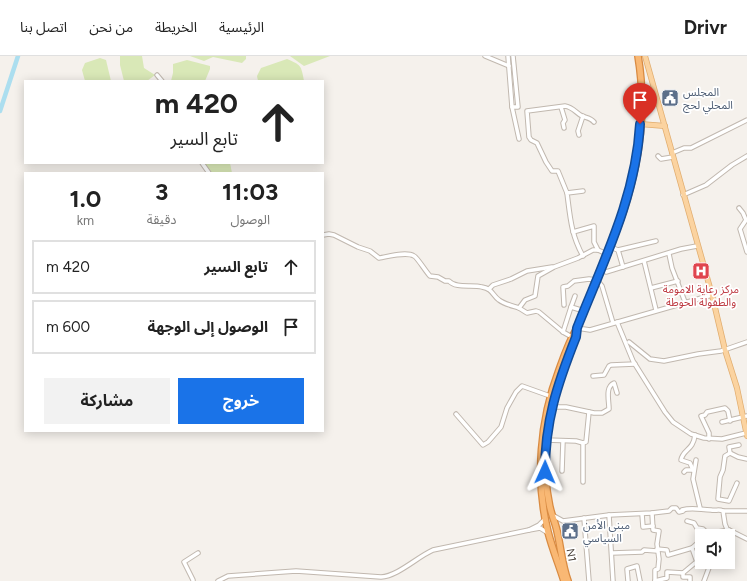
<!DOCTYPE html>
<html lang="ar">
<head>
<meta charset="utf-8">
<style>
  :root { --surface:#fff; --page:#f2f2f2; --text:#222; --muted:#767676; --line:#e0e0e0; --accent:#1a73e8 }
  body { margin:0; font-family:Figtree,"Noto Sans Arabic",sans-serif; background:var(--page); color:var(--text); direction:rtl; height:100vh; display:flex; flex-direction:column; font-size:15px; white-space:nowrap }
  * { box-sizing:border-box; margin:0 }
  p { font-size:13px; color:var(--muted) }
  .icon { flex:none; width:22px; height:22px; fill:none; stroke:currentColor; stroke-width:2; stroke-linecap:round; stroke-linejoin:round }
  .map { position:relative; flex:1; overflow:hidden; direction:ltr }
  .panel { position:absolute; left:24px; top:116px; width:300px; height:260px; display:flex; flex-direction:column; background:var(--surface); border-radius:0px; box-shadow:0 2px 10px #0003; direction:rtl }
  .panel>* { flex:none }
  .banner { position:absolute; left:24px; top:24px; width:300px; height:84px; border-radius:0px; box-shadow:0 2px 10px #0003; direction:rtl; background:#fff; color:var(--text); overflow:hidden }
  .controls { position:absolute; left:695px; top:473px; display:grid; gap:8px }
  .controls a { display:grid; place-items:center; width:40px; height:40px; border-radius:0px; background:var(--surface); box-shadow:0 2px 10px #0003; font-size:20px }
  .pin { position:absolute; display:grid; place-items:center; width:34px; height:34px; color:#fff; margin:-41px -17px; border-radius:50% 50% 50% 0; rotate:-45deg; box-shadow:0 0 4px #0007 }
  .pin .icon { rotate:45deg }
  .me { position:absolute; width:44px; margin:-22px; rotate:1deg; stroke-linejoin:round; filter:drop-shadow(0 0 3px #0008) }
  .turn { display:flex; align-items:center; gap:14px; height:84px; padding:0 20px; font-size:18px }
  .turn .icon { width:52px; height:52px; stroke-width:2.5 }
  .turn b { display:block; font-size:28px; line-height:34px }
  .eta { display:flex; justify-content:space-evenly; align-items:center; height:68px; text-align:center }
  .eta b { font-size:24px; font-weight:700; line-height:28px }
  .cta { display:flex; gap:8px; margin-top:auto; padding:8px 20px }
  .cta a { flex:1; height:46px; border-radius:0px; background:var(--accent); color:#fff; font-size:16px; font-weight:700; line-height:46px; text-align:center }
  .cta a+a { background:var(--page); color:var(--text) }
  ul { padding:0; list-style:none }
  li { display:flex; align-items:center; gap:12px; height:54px; margin:0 8px 6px; padding:0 12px; border:2px solid var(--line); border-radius:0px }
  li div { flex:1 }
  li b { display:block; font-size:15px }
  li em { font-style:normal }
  header { display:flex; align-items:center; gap:24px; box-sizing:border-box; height:56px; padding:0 20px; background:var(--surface); border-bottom:1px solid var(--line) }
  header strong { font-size:19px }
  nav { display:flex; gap:22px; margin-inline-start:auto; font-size:14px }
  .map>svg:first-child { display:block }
  .green { fill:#d9e8b7 }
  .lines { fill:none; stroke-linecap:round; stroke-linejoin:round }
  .river { stroke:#acdeef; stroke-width:4.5 }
  .minor-casing { stroke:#c1b8af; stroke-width:5.5 }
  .major-casing { stroke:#e1ad6f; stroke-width:6 }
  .highway-casing { stroke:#d98b42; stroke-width:8 }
  .minor { stroke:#fff; stroke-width:3.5 }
  .major { stroke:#fbd3a0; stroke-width:4.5 }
  .highway { stroke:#f9b874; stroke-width:5.5 }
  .route-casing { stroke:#114b97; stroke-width:10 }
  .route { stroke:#1a73e8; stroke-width:7 }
  .labels { text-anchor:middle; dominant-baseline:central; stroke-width:3.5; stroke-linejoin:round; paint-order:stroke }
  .service-label { font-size:11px; fill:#4e5e75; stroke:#fff; text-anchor:start }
  .health-label { font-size:11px; fill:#be3a42; stroke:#fff }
  .street-label { font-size:11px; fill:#4a413a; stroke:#fff }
</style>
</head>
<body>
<header>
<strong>Drivr</strong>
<nav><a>الرئيسية</a><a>الخريطة</a><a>من نحن</a><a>اتصل بنا</a></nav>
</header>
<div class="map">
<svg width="747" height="525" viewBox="0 0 747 525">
  <rect width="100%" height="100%" fill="#f5f1ec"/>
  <g class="green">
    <path d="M120 0H142L144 12 155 19 147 25H124L120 9Z"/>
    <path d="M190 0H246V3L242 7 213 1 204 5Z"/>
    <path d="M290 0H330L304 10Z"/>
    <path d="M100 2 106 4 111 25H85L82 14 85 7Z"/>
    <path d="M287 3C301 9 301 9 304 25H258L257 20 261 12Z"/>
    <path d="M187 4 210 10V13L205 25H171L173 17V8Z"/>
    <path d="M205 107H230L232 117H211Z"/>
  </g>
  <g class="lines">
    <path class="river" d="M0 55 18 0"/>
    <defs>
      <g id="minor">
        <path d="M485 0 509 10"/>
        <path d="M508 0 512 51 519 83"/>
        <path d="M157 19 162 25"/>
        <path d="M512 51H518L513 0"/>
        <path d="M561 51 565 64 563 67 564 72"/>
        <path d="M579 79 578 75 583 60"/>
        <path d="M672 97 684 92H691L747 64"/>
        <path d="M658 100 661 103 673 101"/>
        <path d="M202 107 209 117"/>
        <path d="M567 137 558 115H552L546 106 537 87 531 84 529 81 527 55 565 50C573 51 576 57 582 60 587 62 591 62 594 66"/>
        <path d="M683 139 706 129 732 109 747 100"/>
        <path d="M739 152 743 157 746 164 740 173 747 196"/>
        <path d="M573 176 594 170V186L598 194"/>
        <path d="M323 179 329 178 334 179 358 191 370 195 379 202C387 201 406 195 414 200 417 201 426 216 430 220L438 221 445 225H449C456 233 473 228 482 231 493 233 492 239 499 244 504 248 513 250 519 252"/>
        <path d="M610 191 618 194 656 185"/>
        <path d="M618 194 623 211"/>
        <path d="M669 198 672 212 685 246"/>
        <path d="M583 200C571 179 570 160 567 137L583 135"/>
        <path d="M644 205 656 254"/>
        <path d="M601 214 606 216 681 193 697 190"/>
        <path d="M651 232 678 225"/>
        <path d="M489 233 493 229 511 223 527 215 552 211"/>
        <path d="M575 240 571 251 584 255"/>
        <path d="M564 249 563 231 568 230 574 225 589 223 597 224 602 230 613 267"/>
        <path d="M617 266 633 305 665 356 673 366 691 378 704 382 722 383 746 377"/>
        <path d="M577 272 590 274 712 239"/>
        <path d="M563 276 571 251"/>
        <path d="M572 281 563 276 539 256 536 255 527 257 519 252 525 244 535 240 538 220 554 211 578 202 593 194H598L607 198"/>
        <path d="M629 286 650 303 664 305 698 298 721 295 747 286"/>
        <path d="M593 320 604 319 609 310 611 309 635 308"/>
        <path d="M552 351H566L594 357H602L609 353C609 344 605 331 614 327L617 337"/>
        <path d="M456 358 483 389 488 386 501 371 507 352 516 336 522 330 550 340"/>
        <path d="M722 366 747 360"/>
        <path d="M709 383V377L701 360 705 359 707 356 725 352 728 355 730 365"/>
        <path d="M546 384 576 385 583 387"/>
        <path d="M739 389 729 391 730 397 738 401 747 403"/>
        <path d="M730 397 725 400 723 414 720 421 718 443 729 445 737 427"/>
        <path d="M696 404 693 423 700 452"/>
        <path d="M693 414 690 407 681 404C683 393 693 395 695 379"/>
        <path d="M562 415 563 385"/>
        <path d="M684 416 686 414H693"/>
        <path d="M583 426V387L586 386 589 356"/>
        <path d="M723 455H747"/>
        <path d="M652 457 653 474 659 475 657 488 659 503 658 513 655 514V525"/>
        <path d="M642 458 643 471 653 470"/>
        <path d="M609 459 613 525"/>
        <path d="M554 460 563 465 609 459 652 457 669 455 672 452H676L679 456 683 455 682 454C693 451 701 454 711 454 716 455 719 453 723 455L725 468 727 473 747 483"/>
        <path d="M584 462 589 525"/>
        <path d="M545 463 539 469 529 474 540 472 548 477"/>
        <path d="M687 465 694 467 697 472 703 473 707 477"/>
        <path d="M706 480 707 477 714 478 718 476"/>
        <path d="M717 480 718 476 729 474"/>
        <path d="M692 492 702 483"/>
        <path d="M657 493 667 494 668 499 692 492 697 506"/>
        <path d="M612 497 642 496 644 494 657 495"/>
        <path d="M193 525V524L184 506 198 497"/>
        <path d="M218 525 228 520 296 515 381 521C398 520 417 501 433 494L529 474"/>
        <path d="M628 525 627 513 637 510 640 525"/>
        <path d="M655 525 667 522V516L683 517"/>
        <path d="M690 525V521H683V517L695 507 697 506 713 510 714 506"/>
        <path d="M704 525 710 509"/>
      </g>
      <g id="major">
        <path d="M645 0 712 239 725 294 737 332 747 380"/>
        <path d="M640 68 665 70"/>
      </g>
      <g id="highway">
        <path d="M564 525C559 509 552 492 548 476 535 423 540 364 559 314 564 300 569 285 577 272 590 240 604 209 616 176 637 121 648 59 638 0"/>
        <path d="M568 525C562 509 561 492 557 475 555 465 550 456 549 446 542 411 545 374 554 341 560 318 572 297 577 275"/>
      </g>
    </defs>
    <use href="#minor" class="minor-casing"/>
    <use href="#major" class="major-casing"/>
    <use href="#highway" class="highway-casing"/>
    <use href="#minor" class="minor"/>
    <use href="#major" class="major"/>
    <use href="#highway" class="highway"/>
  </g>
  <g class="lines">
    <defs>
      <path id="route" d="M545 416C545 365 557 329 576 281L577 272C603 206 636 141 640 68"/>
    </defs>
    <use href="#route" class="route-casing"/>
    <use href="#route" class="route"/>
  </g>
  <defs>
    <symbol id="civic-square" viewBox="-11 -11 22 22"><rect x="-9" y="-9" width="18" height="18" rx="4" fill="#5c6f8a" stroke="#fff"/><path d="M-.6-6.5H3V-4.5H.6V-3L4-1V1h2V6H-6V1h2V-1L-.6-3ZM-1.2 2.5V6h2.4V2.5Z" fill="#fff"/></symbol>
    <symbol id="hospital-square" viewBox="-11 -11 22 22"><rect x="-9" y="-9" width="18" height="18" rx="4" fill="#e0444e" stroke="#fff"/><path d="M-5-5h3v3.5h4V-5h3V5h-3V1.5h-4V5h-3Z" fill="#fff"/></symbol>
  </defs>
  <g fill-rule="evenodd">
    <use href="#civic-square" x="660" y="32" width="20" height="20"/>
    <use href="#hospital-square" x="691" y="205" width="20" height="20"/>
    <use href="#civic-square" x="560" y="465" width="20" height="20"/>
  </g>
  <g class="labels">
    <g class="service-label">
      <text x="683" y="36">المجلس<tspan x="683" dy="13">المحلي لحج</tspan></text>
      <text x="583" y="469">مبنى الأمن<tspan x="583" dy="13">السياسي</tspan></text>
    </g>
    <g class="health-label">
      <text x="701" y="233">مركز رعاية الامومة<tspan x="701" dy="13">والطفولة الحوطة</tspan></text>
    </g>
    <g class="street-label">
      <text transform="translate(571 499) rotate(80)">N1</text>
    </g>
  </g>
</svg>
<div class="controls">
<a><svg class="icon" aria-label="sound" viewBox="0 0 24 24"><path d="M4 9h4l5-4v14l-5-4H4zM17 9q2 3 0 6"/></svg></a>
</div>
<div class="pin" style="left:640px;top:68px;background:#d93025"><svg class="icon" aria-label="arrive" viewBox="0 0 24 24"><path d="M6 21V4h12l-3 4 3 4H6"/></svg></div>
<svg class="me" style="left:545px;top:416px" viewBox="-20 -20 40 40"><path d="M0-17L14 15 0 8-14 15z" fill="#1a73e8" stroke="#fff" stroke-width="4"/></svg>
<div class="banner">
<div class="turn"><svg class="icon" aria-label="ahead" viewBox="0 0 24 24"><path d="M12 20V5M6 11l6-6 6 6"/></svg><div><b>420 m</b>تابع السير</div></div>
</div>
<section class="panel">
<div class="eta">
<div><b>11:03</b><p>الوصول</p></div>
<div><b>3</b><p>دقيقة</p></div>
<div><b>1.0</b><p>km</p></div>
</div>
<ul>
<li><svg class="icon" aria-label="ahead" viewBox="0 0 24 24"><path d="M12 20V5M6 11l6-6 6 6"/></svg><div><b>تابع السير</b></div><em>420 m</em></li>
<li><svg class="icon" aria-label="arrive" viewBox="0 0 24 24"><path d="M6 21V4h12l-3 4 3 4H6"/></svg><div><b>الوصول إلى الوجهة</b></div><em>600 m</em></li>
</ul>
<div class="cta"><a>خروج</a><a>مشاركة</a></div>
</section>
</div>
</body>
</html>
